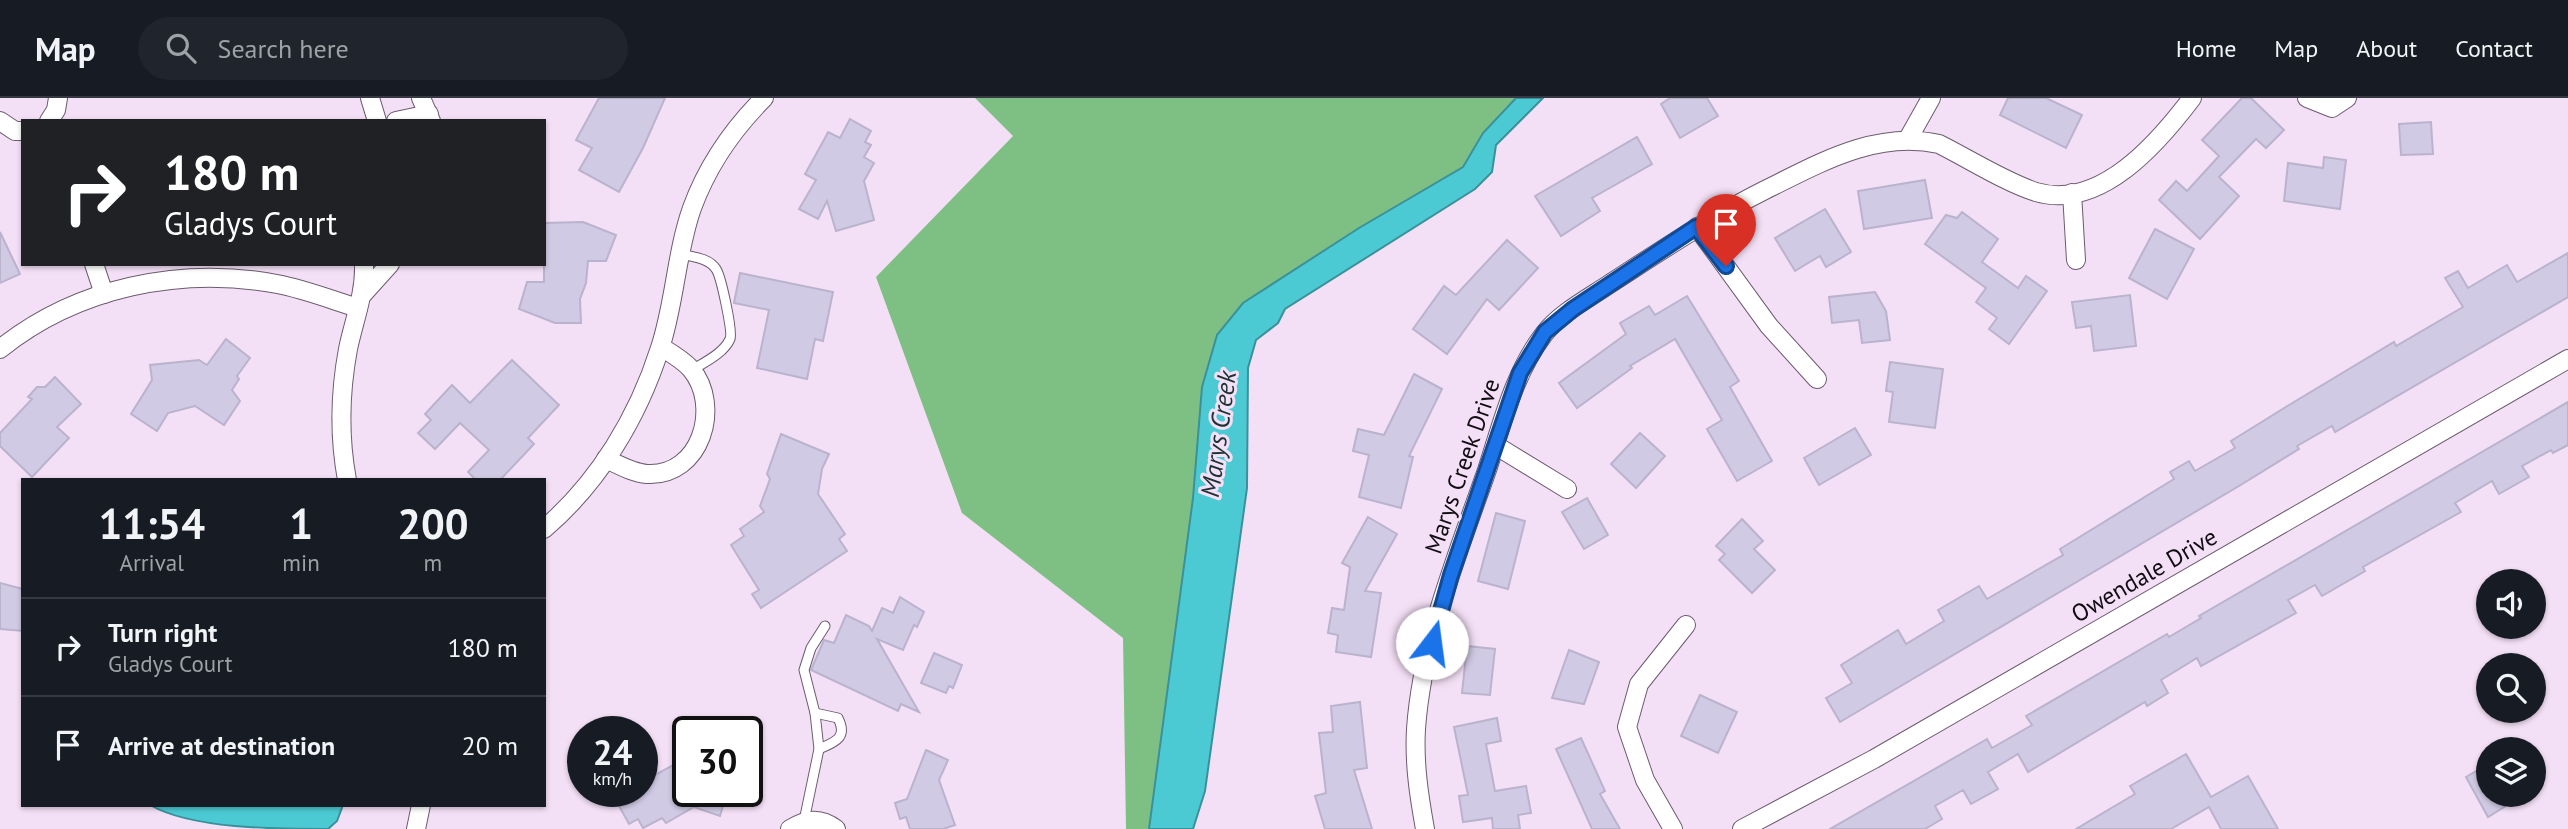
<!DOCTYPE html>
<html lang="en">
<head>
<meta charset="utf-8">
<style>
  :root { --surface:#171b24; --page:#20242c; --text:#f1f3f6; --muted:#9ea1a6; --line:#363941 }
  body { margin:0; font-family:"PT Sans",sans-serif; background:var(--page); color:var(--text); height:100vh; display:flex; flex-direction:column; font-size:26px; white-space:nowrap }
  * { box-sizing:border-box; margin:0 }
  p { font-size:23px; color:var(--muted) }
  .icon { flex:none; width:38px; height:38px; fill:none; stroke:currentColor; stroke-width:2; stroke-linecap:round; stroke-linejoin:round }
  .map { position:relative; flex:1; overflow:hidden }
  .panel { position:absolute; left:21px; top:380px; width:525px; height:329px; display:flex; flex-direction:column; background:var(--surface); border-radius:0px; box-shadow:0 2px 5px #0004 }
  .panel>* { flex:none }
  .guide { position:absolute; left:21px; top:21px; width:525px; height:147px; border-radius:0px; box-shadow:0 2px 5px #0004; background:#202124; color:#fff; overflow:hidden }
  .fabs { position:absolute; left:2476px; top:471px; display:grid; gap:14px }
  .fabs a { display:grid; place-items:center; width:70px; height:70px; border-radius:50%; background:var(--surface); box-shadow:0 2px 5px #0004; font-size:35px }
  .speed { position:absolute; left:567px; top:618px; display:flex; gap:14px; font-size:35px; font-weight:700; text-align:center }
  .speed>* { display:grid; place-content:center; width:91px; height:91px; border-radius:50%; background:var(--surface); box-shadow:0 2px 5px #0004; line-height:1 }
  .speed small { font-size:18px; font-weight:400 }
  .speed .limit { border:4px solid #111; border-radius:10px; background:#fff; color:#111 }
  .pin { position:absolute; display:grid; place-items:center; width:60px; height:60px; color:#fff; margin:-72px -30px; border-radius:50% 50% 50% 0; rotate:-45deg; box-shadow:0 0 7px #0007 }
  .pin .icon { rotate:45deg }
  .me { position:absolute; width:77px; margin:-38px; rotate:15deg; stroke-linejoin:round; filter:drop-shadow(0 0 5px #0008) }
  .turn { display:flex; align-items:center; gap:24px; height:147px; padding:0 28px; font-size:32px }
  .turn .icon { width:91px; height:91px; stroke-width:2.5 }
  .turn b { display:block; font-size:49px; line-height:60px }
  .eta { display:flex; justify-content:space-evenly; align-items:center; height:119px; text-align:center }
  .eta b { font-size:42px; font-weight:700; line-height:49px }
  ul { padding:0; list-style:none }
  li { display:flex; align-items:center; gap:21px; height:98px; padding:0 28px; border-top:2px solid var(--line) }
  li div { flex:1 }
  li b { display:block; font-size:26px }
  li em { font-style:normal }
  header { display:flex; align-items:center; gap:42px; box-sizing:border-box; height:98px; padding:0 35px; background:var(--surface); border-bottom:2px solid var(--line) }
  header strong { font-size:33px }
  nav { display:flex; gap:38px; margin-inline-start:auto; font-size:24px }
  .search { width:490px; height:63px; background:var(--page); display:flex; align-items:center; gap:18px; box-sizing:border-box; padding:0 24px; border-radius:38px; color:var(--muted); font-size:26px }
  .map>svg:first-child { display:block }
  .forest { fill:#7ec083 }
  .water { fill:#4ccad4; stroke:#3a919a; stroke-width:2 }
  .building { fill:#d1cae4; stroke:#bab3cd; stroke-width:2 }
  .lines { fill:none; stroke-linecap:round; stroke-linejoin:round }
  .lane-casing { stroke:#6c5b6e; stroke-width:11 }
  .street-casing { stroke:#6c5b6e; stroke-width:20 }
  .lane { stroke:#fff; stroke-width:9 }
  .street { stroke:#fff; stroke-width:18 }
  .route-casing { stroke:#114b97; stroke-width:18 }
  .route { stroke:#1a73e8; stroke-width:12 }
  .labels { text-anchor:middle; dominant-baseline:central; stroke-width:6; stroke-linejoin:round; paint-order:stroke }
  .street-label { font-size:24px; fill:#110b12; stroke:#f4e0f6 }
  .water-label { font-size:26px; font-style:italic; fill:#1c3233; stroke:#f4e0f6 }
</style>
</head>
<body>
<header>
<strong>Map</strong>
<div class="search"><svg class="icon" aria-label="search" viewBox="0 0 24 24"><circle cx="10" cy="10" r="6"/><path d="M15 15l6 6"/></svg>Search here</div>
<nav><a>Home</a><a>Map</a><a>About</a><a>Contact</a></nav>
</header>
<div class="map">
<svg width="2568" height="731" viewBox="0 0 2568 731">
  <rect width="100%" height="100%" fill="#f4e0f6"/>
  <path class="forest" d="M975 0H1516L1483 35 1463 69 1359 130 1243 205 1217 237 1202 289 1193 400 1149 731H1126L1123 540 962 415 876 179 1013 38Z"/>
  <g class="water">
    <path d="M1516 0H1543L1496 47 1492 74 1475 91 1285 211 1278 225 1256 242 1248 270 1247 390 1205 693 1193 731H1149L1193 400 1202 289 1217 237 1243 205 1359 130 1463 69 1483 35Z"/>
    <path d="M150 707H343L337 723 328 731C275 731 192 731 150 707Z"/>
  </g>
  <g class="building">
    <path d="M599 0H665L643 50 619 94 579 72 592 50 576 42Z"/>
    <path d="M1670 0H1707L1718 18 1680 40 1661 6Z"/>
    <path d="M2008 0H2046L2082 17 2066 50 2000 17Z"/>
    <path d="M2242 0H2251L2284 32 2266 50 2256 41 2219 79 2239 98 2200 141 2159 102 2176 83 2187 93 2219 58 2202 42Z"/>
    <path d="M850 21 871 33 865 44 871 47 864 59 874 65 864 83 874 122 836 133 827 103 818 121 799 111 816 82 805 76 825 40 828 34 840 40Z"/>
    <path d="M2431 24 2433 56 2401 57 2399 26Z"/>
    <path d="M1637 39 1652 66 1592 100 1600 113 1561 138 1535 98Z"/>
    <path d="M2324 59 2346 62 2340 111 2284 103 2288 65 2323 70Z"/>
    <path d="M1925 82 1932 120 1864 131 1858 93Z"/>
    <path d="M1825 111 1851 154 1826 169 1820 158 1795 173 1775 140Z"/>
    <path d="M1962 114 1998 141 1982 164 2018 190 2026 178 2047 193 2009 246 1989 231 1997 220 1976 204 1986 190 1925 146 1946 117 1957 120Z"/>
    <path d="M583 124 616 137 606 163H588L586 185 580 201 581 225H555L519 211 527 184H544V125Z"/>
    <path d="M2155 131 2194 151 2167 201 2129 180Z"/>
    <path d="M0 134 20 176 0 185Z"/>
    <path d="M1507 142 1538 170 1499 212 1487 201 1447 256 1413 231 1444 188 1456 197Z"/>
    <path d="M2568 155V199L2335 334 2332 328 2297 348 2299 351 2239 388 1840 624 1826 600 1852 585 1841 567 1898 532 1906 546 1944 523 1938 512 1979 488 1987 501 2063 457 2060 451 2174 381 2170 374 2189 363 2195 373 2235 350 2231 343 2289 307 2394 244 2396 248 2463 209 2445 180 2458 173 2468 190 2507 167 2517 184Z"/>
    <path d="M740 175 833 194 823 243 815 241 807 281 757 270 769 212 734 205Z"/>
    <path d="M1875 194 1886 213 1890 242 1862 245 1859 222 1832 225 1829 199Z"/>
    <path d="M2130 197 2136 248 2094 253 2091 228 2076 230 2072 204Z"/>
    <path d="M1687 198 1739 283 1730 289 1772 363 1737 383 1707 331 1722 322 1675 241 1630 268 1632 270 1577 310 1559 285 1626 236 1620 225 1649 208 1655 217Z"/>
    <path d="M226 241 250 260 237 278 239 281 232 292 240 303 224 327 195 308 168 315 157 333 131 316 152 282 150 267 199 262 207 267Z"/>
    <path d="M512 262 559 307 528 340 534 346 500 382H476L468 374 489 352 460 325 435 351 418 335 431 322 425 316 452 287 470 305Z"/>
    <path d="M1890 264 1943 271 1935 330 1889 324 1893 294 1886 293Z"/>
    <path d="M1414 276 1442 291 1409 358 1413 359 1401 410 1359 399 1369 357 1353 353 1358 331 1384 337Z"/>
    <path d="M55 279 81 306 57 329 69 340 32 379 0 348V335L32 301 28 299 37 289H45Z"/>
    <path d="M2568 304V347L2553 355 2551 352 2522 368 2529 379 2499 396 2492 383 2455 405 2461 414 2363 469 2365 473 2322 498 2315 487 2288 502 2296 515 2201 568 2197 560 2161 582 2168 595 2147 608 2145 604 2028 674 2018 656 1988 674 1998 691 1971 706 1963 692 1935 708 1942 721 1925 731H1830L1987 641 1992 650 2032 627 2026 618 2167 536 2169 539 2201 520 2199 518Z"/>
    <path d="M1855 330 1871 357 1819 387 1804 360Z"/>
    <path d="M1640 335 1665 358 1636 390 1611 366Z"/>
    <path d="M781 336 829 356 822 371 818 396 845 436 839 441 847 453 761 510 752 496 759 492 731 447 744 438 740 431 764 414 760 408 770 381 767 376Z"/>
    <path d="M1587 400 1608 437 1584 451 1562 414Z"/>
    <path d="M1496 415 1525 423 1508 491 1478 483Z"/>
    <path d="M1368 419 1397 436 1365 493 1381 495 1371 559 1336 554 1338 537 1328 535 1332 510 1344 512 1350 469 1342 465Z"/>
    <path d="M1742 421 1763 443 1754 451 1775 472 1752 495 1719 462 1725 456 1716 448Z"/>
    <path d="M0 485 23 491V533L0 531Z"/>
    <path d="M900 499 924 514 917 529 914 527 903 552 877 541 919 614 901 606 898 613 811 572 824 542 834 545 846 517 869 528 872 533 882 510 893 515Z"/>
    <path d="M1467 548 1495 551 1490 597 1462 595Z"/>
    <path d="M1569 552 1599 564 1584 606 1552 600Z"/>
    <path d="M934 555 962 567 953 590 949 588 946 595 921 585Z"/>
    <path d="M1700 597 1737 614 1718 655 1681 638Z"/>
    <path d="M1360 604 1367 670 1354 672 1372 731H1325L1315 698 1326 695 1319 635 1333 634 1331 608Z"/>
    <path d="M1497 620 1501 643 1486 646 1495 693 1526 688 1531 715 1518 717 1520 731H1493L1492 720 1463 724 1459 698 1468 697 1454 629Z"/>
    <path d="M1581 640 1605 693 1600 696 1620 731H1592L1556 651Z"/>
    <path d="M926 652 948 662 939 682 955 727 943 731H910L906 719 900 721 895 705 907 701Z"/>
    <path d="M2186 656 2211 699 2248 678 2278 731H2221L2209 709 2171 731H2076L2135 696 2130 688Z"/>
    <path d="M688 659V693H713L726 697 720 718 694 709 666 725 662 720 643 730 638 721 629 726 614 699 626 693H642V684Z"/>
    <path d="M2488 666V696H2525L2488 719 2466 679Z"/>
  </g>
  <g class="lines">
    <defs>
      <g id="lane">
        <path d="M681 156C693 159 709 160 716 171 721 178 733 234 730 241 724 255 705 264 692 272"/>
        <path d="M815 615 838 620C848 640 835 644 819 651"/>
        <path d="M804 723 819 651 815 615 804 572 811 550 825 528"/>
      </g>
      <g id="street">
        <path d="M370 0 377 23"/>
        <path d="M421 0 431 23"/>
        <path d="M2307 0 2332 10 2347 0"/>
        <path d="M0 23 15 33H23"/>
        <path d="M49 23 56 12 58 0"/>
        <path d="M396 23 429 16"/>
        <path d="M1908 41 1931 0"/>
        <path d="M2072 95 2076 162"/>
        <path d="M1697 129 1769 228 1817 281"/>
        <path d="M94 166 104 196"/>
        <path d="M363 196 390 166"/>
        <path d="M0 251C77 189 181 168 277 186 304 191 332 202 358 210"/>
        <path d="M1495 347 1567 391"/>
        <path d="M606 361C619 367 633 375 647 376 701 379 722 308 691 271 683 262 671 255 661 249"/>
        <path d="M347 382C339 339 340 294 348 251 354 222 365 196 364 166"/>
        <path d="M544 431C599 384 638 319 660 250 675 205 676 155 692 110 707 69 733 31 764 0"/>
        <path d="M416 731 421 707"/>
        <path d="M790 731C807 721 820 719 836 731"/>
        <path d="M1425 731C1419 698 1414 665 1416 631 1422 543 1458 455 1487 372 1502 326 1514 275 1544 236 1560 215 1589 200 1611 185 1662 152 1711 119 1765 92 1820 65 1876 32 1939 46 1969 61 2005 84 2036 94 2100 113 2158 45 2192 0"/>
        <path d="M1673 731 1645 682 1627 629 1639 586 1686 527"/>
        <path d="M1742 731 1874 661 2568 261"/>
      </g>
    </defs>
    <use href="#lane" class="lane-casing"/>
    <use href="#street" class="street-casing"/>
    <use href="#lane" class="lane"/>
    <use href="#street" class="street"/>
  </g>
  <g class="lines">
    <defs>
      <path id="route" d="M1432 545 1451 477 1520 275 1545 234 1573 211 1696 129 1726 168"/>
    </defs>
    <use href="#route" class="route-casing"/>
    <use href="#route" class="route"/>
  </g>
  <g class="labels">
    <g class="street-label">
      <text transform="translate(1462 368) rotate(-71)">Marys Creek Drive</text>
      <text transform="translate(2144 477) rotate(-30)">Owendale Drive</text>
    </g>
    <g class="water-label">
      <text transform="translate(1218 336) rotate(-82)">Marys Creek</text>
    </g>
  </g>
</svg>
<div class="fabs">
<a><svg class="icon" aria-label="sound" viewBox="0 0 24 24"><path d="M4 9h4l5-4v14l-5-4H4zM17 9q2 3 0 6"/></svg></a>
<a><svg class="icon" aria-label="search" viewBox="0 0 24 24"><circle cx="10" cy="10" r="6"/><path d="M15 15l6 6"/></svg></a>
<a><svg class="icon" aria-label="layers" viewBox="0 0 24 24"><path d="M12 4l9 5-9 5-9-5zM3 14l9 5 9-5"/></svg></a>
</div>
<div class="speed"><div>24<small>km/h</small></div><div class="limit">30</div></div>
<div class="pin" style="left:1726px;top:168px;background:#d93025"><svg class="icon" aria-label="arrive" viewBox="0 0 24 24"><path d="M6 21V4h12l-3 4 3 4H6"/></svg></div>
<svg class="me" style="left:1432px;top:545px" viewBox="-20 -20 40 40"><circle r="19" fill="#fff"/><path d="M0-13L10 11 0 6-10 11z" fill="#1a73e8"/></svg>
<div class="guide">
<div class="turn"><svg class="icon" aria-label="right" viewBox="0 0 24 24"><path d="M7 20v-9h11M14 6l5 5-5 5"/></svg><div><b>180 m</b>Gladys Court</div></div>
</div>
<section class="panel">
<div class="eta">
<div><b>11:54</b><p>Arrival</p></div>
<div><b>1</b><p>min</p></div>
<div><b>200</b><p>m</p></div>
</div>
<ul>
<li><svg class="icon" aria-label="right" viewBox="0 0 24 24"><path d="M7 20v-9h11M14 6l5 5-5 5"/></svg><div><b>Turn right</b><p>Gladys Court</p></div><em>180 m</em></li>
<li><svg class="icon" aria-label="arrive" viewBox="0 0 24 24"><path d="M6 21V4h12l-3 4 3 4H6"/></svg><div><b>Arrive at destination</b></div><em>20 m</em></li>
</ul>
</section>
</div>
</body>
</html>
